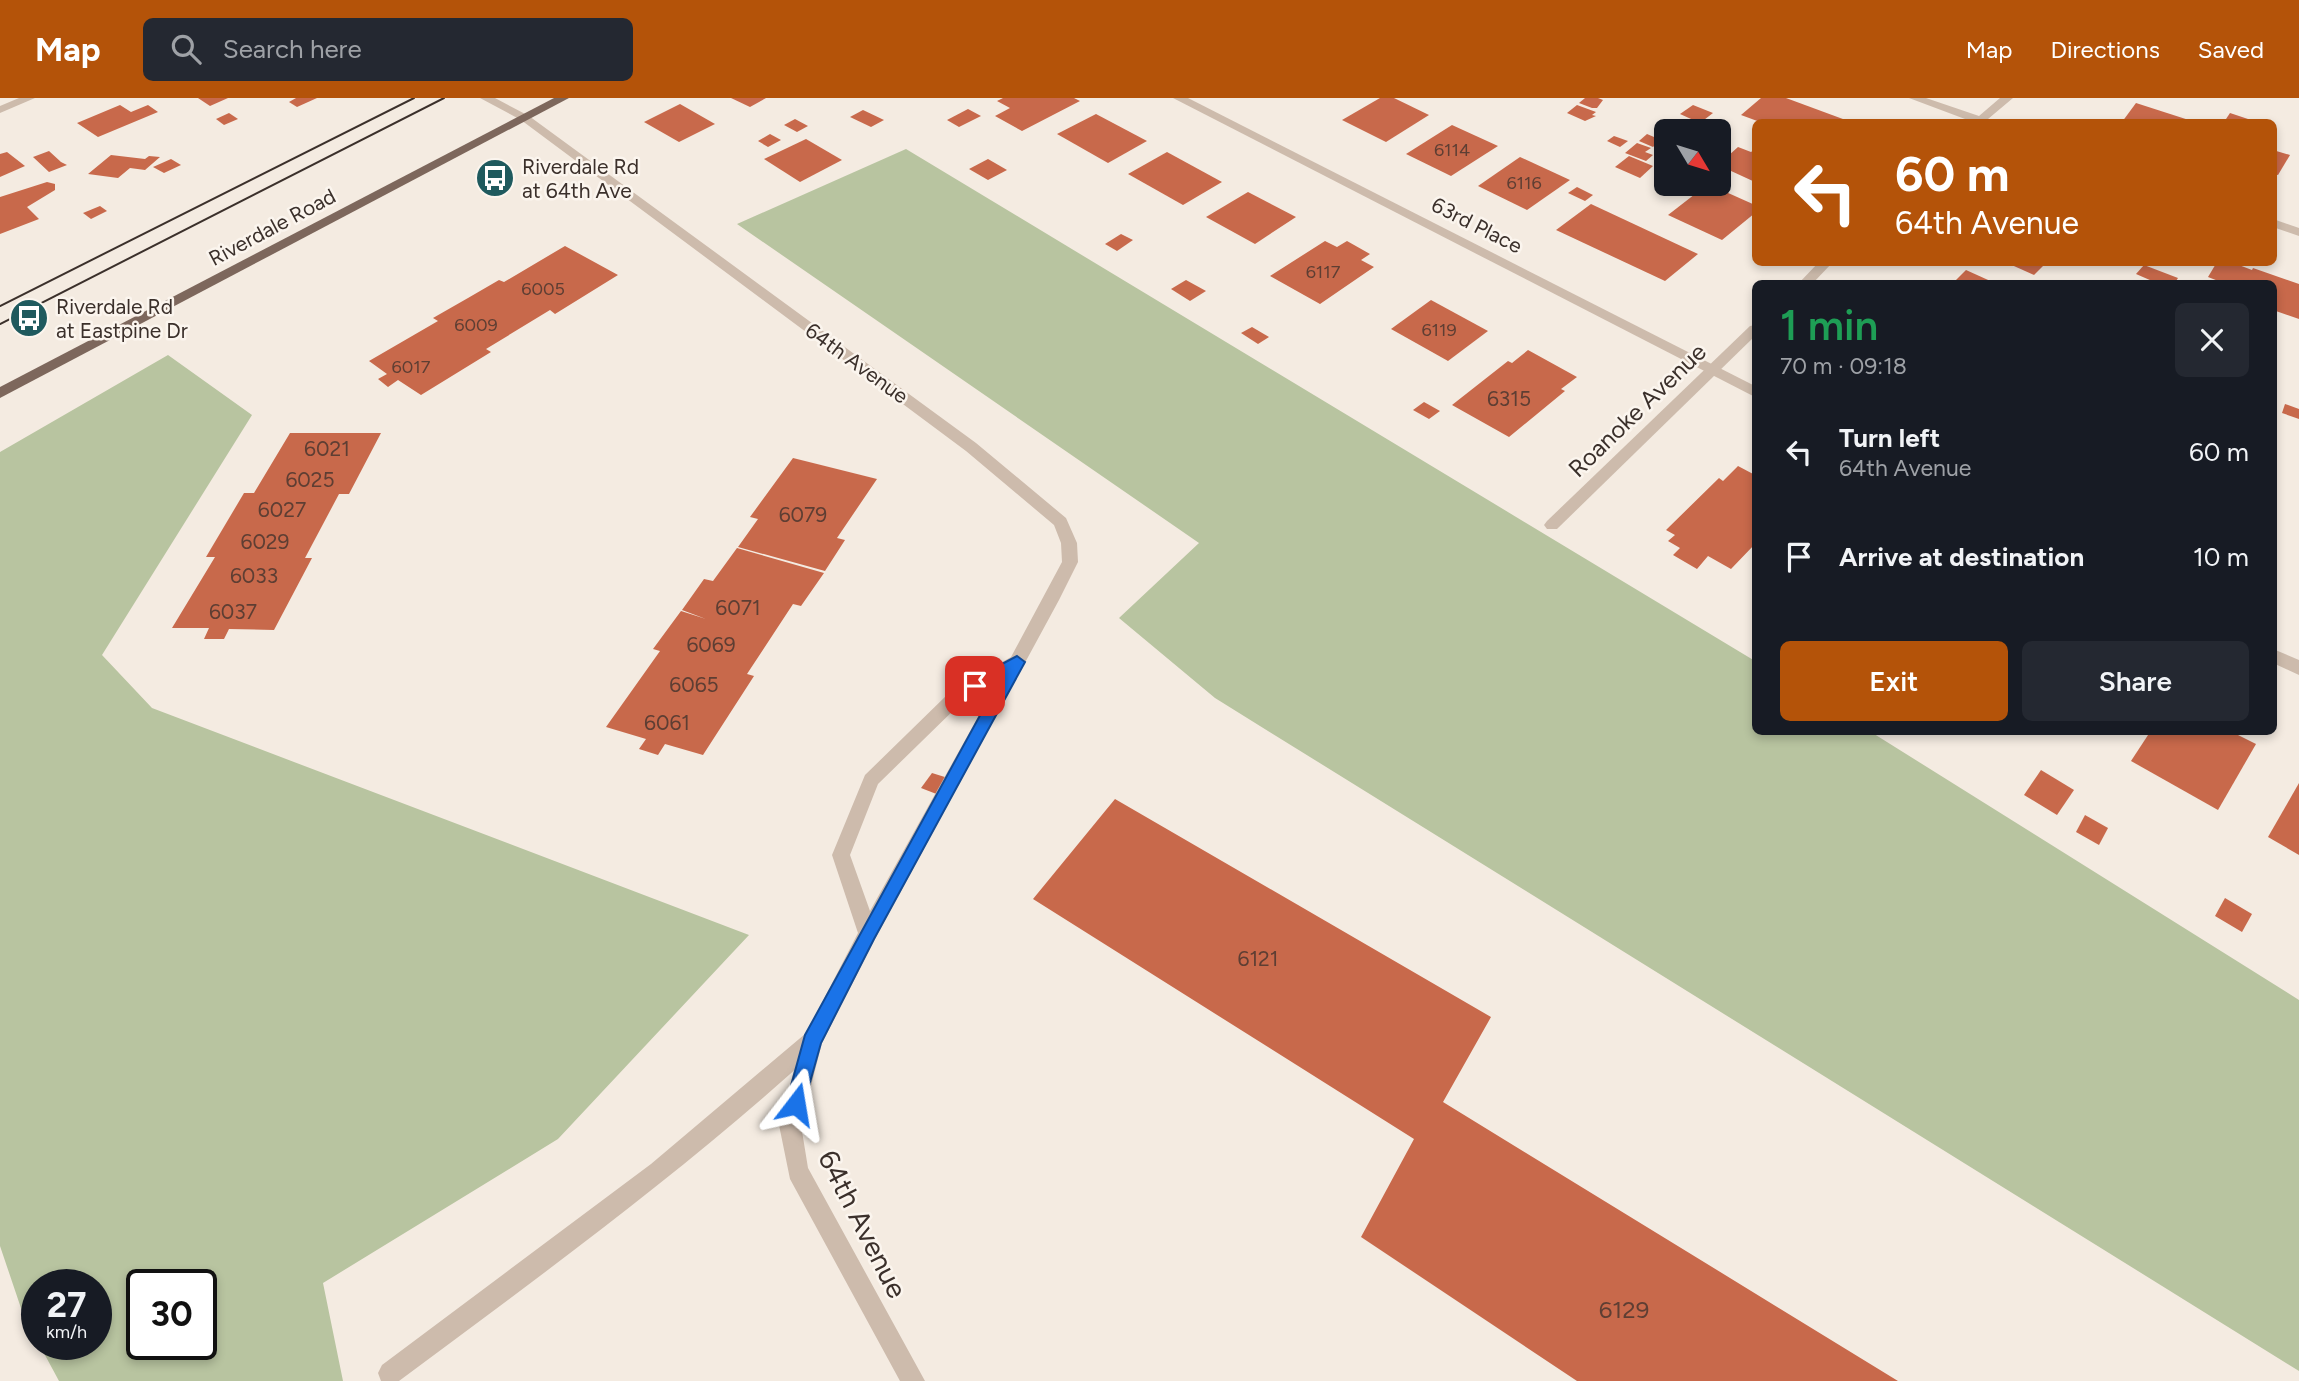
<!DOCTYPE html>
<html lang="en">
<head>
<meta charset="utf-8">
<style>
  :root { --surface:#171b24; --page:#242831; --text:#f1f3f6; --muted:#9ea1a6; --accent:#b45309 }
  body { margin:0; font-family:Figtree,sans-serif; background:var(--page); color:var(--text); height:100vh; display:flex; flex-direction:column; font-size:26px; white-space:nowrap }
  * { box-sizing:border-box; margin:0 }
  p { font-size:23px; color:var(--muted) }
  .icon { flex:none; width:38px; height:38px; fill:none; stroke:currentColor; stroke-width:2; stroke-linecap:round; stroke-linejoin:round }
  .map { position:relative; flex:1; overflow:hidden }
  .side { position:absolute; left:1752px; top:182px; width:525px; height:455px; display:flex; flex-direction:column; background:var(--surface); border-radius:10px; box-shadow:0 4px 10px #0003 }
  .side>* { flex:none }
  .guide { position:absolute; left:1752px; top:21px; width:525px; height:147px; border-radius:10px; box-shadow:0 4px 10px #0003; background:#b45309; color:#fff; overflow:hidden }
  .needle { width:46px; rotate:128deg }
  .fabs { position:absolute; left:1654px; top:21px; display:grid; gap:14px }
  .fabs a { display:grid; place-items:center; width:77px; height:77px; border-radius:10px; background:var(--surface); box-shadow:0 4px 10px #0003; font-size:35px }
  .speed { position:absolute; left:21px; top:1171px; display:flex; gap:14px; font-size:35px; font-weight:700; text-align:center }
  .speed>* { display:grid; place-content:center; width:91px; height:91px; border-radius:50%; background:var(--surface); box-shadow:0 4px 10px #0003; line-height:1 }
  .speed small { font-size:18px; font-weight:400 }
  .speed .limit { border:4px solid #111; border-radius:10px; background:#fff; color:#111 }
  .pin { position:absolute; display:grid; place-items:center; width:60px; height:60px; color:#fff; margin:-30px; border-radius:14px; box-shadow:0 4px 10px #0006 }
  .me { position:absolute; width:77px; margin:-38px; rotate:14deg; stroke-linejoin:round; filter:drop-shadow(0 0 5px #0008) }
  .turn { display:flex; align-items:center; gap:24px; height:147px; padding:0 28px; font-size:32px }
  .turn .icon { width:91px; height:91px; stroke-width:2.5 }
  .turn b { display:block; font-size:49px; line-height:60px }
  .round { display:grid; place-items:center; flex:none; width:74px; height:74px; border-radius:10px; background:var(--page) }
  .headline { display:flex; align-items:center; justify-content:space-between; height:119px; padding:0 28px }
  h1 { font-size:42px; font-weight:600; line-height:52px; color:#1e9e55 }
  .cta { display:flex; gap:14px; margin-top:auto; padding:14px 28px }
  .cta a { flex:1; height:80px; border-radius:10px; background:var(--accent); color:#fff; font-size:28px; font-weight:600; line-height:80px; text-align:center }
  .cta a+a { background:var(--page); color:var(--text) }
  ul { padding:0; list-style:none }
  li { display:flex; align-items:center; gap:21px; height:105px; padding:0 28px }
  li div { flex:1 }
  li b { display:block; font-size:26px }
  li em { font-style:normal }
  header { display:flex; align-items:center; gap:42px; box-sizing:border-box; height:98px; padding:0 35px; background:var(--accent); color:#fff }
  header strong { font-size:33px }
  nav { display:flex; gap:38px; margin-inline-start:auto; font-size:24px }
  .search { width:490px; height:63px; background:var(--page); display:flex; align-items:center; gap:18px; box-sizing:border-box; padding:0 24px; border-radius:10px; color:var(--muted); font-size:26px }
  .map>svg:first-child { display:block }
  .green { fill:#b8c4a0; fill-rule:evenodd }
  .building { fill:#c8694b }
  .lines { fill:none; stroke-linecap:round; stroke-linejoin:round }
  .service { fill:#cdbbac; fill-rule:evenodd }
  .minor { fill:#cdbbac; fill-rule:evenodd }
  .primary { fill:#7d675c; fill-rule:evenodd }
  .tram { stroke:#3b302b; stroke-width:2 }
  .route { fill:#1a73e8; stroke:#114b97; stroke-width:2 }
  .labels { text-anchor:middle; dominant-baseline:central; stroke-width:5; stroke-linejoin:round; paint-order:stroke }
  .far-number-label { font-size:18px; fill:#5e3e33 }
  .far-poi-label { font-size:21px; fill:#3b302b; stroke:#fbf5ee; text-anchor:start }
  .far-street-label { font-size:21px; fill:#3b302b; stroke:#fbf5ee }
  .number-label { font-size:21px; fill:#5e3e33 }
  .street-label { font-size:24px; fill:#3b302b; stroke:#fbf5ee }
  .near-number-label { font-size:24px; fill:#5e3e33 }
  .near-street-label { font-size:28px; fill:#3b302b; stroke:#fbf5ee }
</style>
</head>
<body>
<header>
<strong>Map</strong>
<div class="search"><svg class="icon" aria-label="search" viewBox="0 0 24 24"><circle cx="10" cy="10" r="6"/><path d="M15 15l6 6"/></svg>Search here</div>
<nav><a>Map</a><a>Directions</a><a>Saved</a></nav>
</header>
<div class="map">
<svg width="2299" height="1283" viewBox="0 0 2299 1283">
  <rect width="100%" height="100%" fill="#f4ebe1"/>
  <g class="green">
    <path d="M906 51 1755 563V634H1871L2299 902V1273L1215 600 1119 520 1199 445 737 126Z"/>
    <path d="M168 257 252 317 102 557 152 610 749 837 558 1041 323 1185 343 1283H59L39 1246H96V1186H37V1241L23 1216 0 1148V354ZM142 1186H201V1246H142Z"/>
  </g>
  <g class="building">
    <path d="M198 0H228L210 8Z"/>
    <path d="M296 0H317L297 9 289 4Z"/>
    <path d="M731 0H766L750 9Z"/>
    <path d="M1003 0H1074L1080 3 1022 33 995 18 1010 10 997 3Z"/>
    <path d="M1380 0H1394L1429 17 1386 44 1342 22Z"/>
    <path d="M1585 0H1598L1603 2 1597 10H1592L1579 5Z"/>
    <path d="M1761 0H1786L1851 24H1760L1741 17Z"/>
    <path d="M2136 5 2195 24H2122Z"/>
    <path d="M680 6 715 26 679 44 644 24Z"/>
    <path d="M120 7 131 14 148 7 158 14 98 39 77 25Z"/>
    <path d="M1577 7 1596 14 1592 17 1596 18 1585 23 1567 15Z"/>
    <path d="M1693 7 1713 15 1700 25 1680 16Z"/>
    <path d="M968 11 981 18 959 29 947 22Z"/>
    <path d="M863 12 884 22 871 29 850 19Z"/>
    <path d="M229 15 238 21 224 27 216 21Z"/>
    <path d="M2230 15 2248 21 2246 24 2226 21Z"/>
    <path d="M1096 16 1147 43 1108 65 1057 36Z"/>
    <path d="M795 21 808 28 797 34 784 27Z"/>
    <path d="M1452 27 1498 48 1451 78 1406 56Z"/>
    <path d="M770 36 781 42 768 49 758 43Z"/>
    <path d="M1647 36 1661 42 1653 49 1639 43Z"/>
    <path d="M1614 38 1628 43 1620 49 1607 43Z"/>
    <path d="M806 41 842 62 800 84 764 61Z"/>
    <path d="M1637 45 1651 50 1645 54 1653 57 1646 63 1625 55Z"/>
    <path d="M1738 49 1751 54 1755 51V84L1718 67Z"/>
    <path d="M2273 52 2290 57 2278 77 2273 76Z"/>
    <path d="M49 53 61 64 67 67 49 74 33 59Z"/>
    <path d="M7 54 25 68 0 79V56Z"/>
    <path d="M1167 54 1222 84 1183 107 1128 76Z"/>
    <path d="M111 57 145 61 149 58 160 59 145 72 130 70 118 80 88 76Z"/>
    <path d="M1629 58 1653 68 1640 80 1615 69Z"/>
    <path d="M1520 59 1570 82 1527 112 1478 88Z"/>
    <path d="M171 61 181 67 164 75 153 69Z"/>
    <path d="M988 61 1007 72 988 82 969 71Z"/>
    <path d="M47 84 55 86V92L27 109 39 121 0 136V99Z"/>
    <path d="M1708 86 1755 107V115L1722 142 1668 117Z"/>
    <path d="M1577 89 1593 97 1585 103 1568 95Z"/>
    <path d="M1248 94 1296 119 1255 146 1206 119Z"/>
    <path d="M1591 106 1698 156 1665 183 1556 132Z"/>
    <path d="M100 108 107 113 91 121 83 115Z"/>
    <path d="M1121 136 1133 142 1117 153 1105 146Z"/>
    <path d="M1325 143 1337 149 1347 143 1370 156 1361 162 1374 169 1320 206 1270 178Z"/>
    <path d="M565 148 618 177 555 216 550 212 486 251 491 254 421 297 398 282 388 289 378 281 387 276 369 263 438 223 433 220 468 200 499 182 504 184Z"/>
    <path d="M2005 164H2047L2034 177Z"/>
    <path d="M2217 164H2231L2252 172 2253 170 2299 186V221L2273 212V186H2226L2208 179Z"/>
    <path d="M2144 167 2178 180 2174 186H2159L2136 176Z"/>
    <path d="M1966 172 1997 186H1952Z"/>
    <path d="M1186 182 1206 193 1190 203 1171 191Z"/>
    <path d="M1431 202 1488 233 1448 263 1391 231Z"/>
    <path d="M1252 229 1269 239 1258 246 1241 235Z"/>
    <path d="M1528 252 1577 279 1561 291 1565 293 1509 339 1452 307 1508 263 1512 265Z"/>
    <path d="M1424 304 1440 313 1429 321 1413 312Z"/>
    <path d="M2285 306 2299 311V321L2282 315Z"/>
    <path d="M290 335H381L349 396H339L305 460H312L274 532 229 531 224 541H204L209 530H172L215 459H206L244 395H254Z"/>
    <path d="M793 360 877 381 837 440 845 442 825 473 738 449 758 421 750 419Z"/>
    <path d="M1738 368 1755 377V446L1731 471 1708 458 1697 471 1673 457 1680 450 1668 443 1675 437 1666 432 1719 380 1723 383Z"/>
    <path d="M737 450 824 475 801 508 793 506 747 576 754 578 703 657 665 646 658 657 639 651 646 641 606 629 660 553 653 551 681 513 706 521 682 512 704 481 713 483Z"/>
    <path d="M2150 634H2232L2256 646 2218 712 2131 663Z"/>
    <path d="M2041 672 2074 692 2057 717 2024 697Z"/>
    <path d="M932 675 948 680 939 697 921 690Z"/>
    <path d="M2299 685V757L2268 739Z"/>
    <path d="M1115 701 1491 919 1443 1004 1898 1283H1577L1361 1139 1414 1041 1033 801Z"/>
    <path d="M2085 717 2108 730 2099 747 2076 734Z"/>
    <path d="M2225 800 2252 816 2242 834 2215 818Z"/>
  </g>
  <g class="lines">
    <g class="service">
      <path d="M1173 0H1188L1755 288V299Z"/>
      <path d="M2273 551 2299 562V577L2273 565Z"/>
      <path d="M812 933 819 936 822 943 819 950C687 1071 543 1176 399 1283H381L378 1275 382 1267 651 1066 805 936Z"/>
    </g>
    <g class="minor">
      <path d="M19 0H35L0 15V8Z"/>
      <path d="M480 0H495L529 18 976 345 1066 420 1077 445 1078 464 1059 502 875 841 822 945 801 1027 808 1070 925 1283H900L790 1081 779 1027 802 943 858 835 832 757 865 677 949 595 1011 559 1062 464 1061 445 1054 427 966 353 521 22ZM998 583 870 813 850 757 878 686 961 605Z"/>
      <path d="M1909 0H1926L1979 18 2000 0H2013L1988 21 1991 24H1973Z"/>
      <path d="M2273 121 2299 130V138L2273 129Z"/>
      <path d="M1819 164H1833L1812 186H1798Z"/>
      <path d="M1755 227V238L1557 431H1547L1544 427 1547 423 1750 228Z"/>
    </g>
    <path class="primary" d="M554 0H569L0 300V289Z"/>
    <g class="tram">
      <path d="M0 208 414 0"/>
      <path d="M0 226 444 0"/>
    </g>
  </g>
  <path class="route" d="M1017 558 1025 564 874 841 821 945 802 1013 796 1016 789 1013 786 1006 805 937 1000 581 975 594 968 588 970 583Z"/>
  <defs>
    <symbol id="bus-disc" viewBox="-11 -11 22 22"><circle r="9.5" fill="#1f5a5e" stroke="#fbf5ee"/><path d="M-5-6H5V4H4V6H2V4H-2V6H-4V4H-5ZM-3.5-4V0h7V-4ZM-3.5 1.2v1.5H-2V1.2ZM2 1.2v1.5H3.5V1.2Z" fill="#fff"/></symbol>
  </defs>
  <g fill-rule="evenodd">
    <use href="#bus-disc" x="473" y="58" width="44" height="44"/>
    <use href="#bus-disc" x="7" y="198" width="44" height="44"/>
  </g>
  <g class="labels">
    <g class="far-number-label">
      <text x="1452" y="52">6114</text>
      <text x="1524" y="85">6116</text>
      <text x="1323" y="174">6117</text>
      <text x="543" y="191">6005</text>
      <text x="476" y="227">6009</text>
      <text x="1439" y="232">6119</text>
      <text x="411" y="269">6017</text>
    </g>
    <g class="far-poi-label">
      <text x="522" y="68">Riverdale Rd<tspan x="522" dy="24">at 64th Ave</tspan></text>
      <text x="56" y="208">Riverdale Rd<tspan x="56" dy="24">at Eastpine Dr</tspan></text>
    </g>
    <g class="far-street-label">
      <text transform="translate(1477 127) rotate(27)">63rd Place</text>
      <text transform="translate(272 129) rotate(-28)">Riverdale Road</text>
      <text transform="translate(857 265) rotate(36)">64th Avenue</text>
    </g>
    <g class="number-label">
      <text x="1509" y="300">6315</text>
      <text x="327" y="350">6021</text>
      <text x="310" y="381">6025</text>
      <text x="282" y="411">6027</text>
      <text x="803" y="416">6079</text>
      <text x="265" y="443">6029</text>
      <text x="254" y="477">6033</text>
      <text x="738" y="509">6071</text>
      <text x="233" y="513">6037</text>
      <text x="711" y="546">6069</text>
      <text x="694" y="586">6065</text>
      <text x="667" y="624">6061</text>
      <text x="1258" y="860">6121</text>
    </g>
    <g class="street-label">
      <text transform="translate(1637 312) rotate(-44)">Roanoke Avenue</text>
    </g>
    <g class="near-number-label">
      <text x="1624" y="1211">6129</text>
    </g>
    <g class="near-street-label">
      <text transform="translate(863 1126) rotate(63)">64th Avenue</text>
    </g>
  </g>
</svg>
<div class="fabs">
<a><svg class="needle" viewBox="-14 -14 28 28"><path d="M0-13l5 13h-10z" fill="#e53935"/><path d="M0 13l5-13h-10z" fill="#9ea1a6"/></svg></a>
</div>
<div class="speed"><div>27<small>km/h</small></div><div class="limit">30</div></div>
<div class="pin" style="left:975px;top:588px;background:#d93025"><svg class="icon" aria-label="arrive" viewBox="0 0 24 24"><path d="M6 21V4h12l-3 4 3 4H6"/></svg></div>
<svg class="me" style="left:796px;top:1006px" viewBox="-20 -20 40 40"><path d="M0-17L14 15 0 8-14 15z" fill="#1a73e8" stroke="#fff" stroke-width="4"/></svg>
<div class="guide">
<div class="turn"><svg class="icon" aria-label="left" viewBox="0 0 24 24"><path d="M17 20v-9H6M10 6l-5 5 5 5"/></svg><div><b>60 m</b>64th Avenue</div></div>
</div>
<section class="side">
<div class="headline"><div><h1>1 min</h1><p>70 m · 09:18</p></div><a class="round"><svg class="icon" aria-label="close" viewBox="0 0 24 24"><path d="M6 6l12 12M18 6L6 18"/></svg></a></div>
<ul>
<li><svg class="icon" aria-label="left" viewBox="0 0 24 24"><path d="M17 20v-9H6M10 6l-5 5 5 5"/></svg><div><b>Turn left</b><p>64th Avenue</p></div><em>60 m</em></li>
<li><svg class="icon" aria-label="arrive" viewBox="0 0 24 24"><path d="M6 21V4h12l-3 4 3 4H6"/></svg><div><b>Arrive at destination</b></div><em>10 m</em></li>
</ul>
<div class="cta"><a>Exit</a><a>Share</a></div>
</section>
</div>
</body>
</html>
